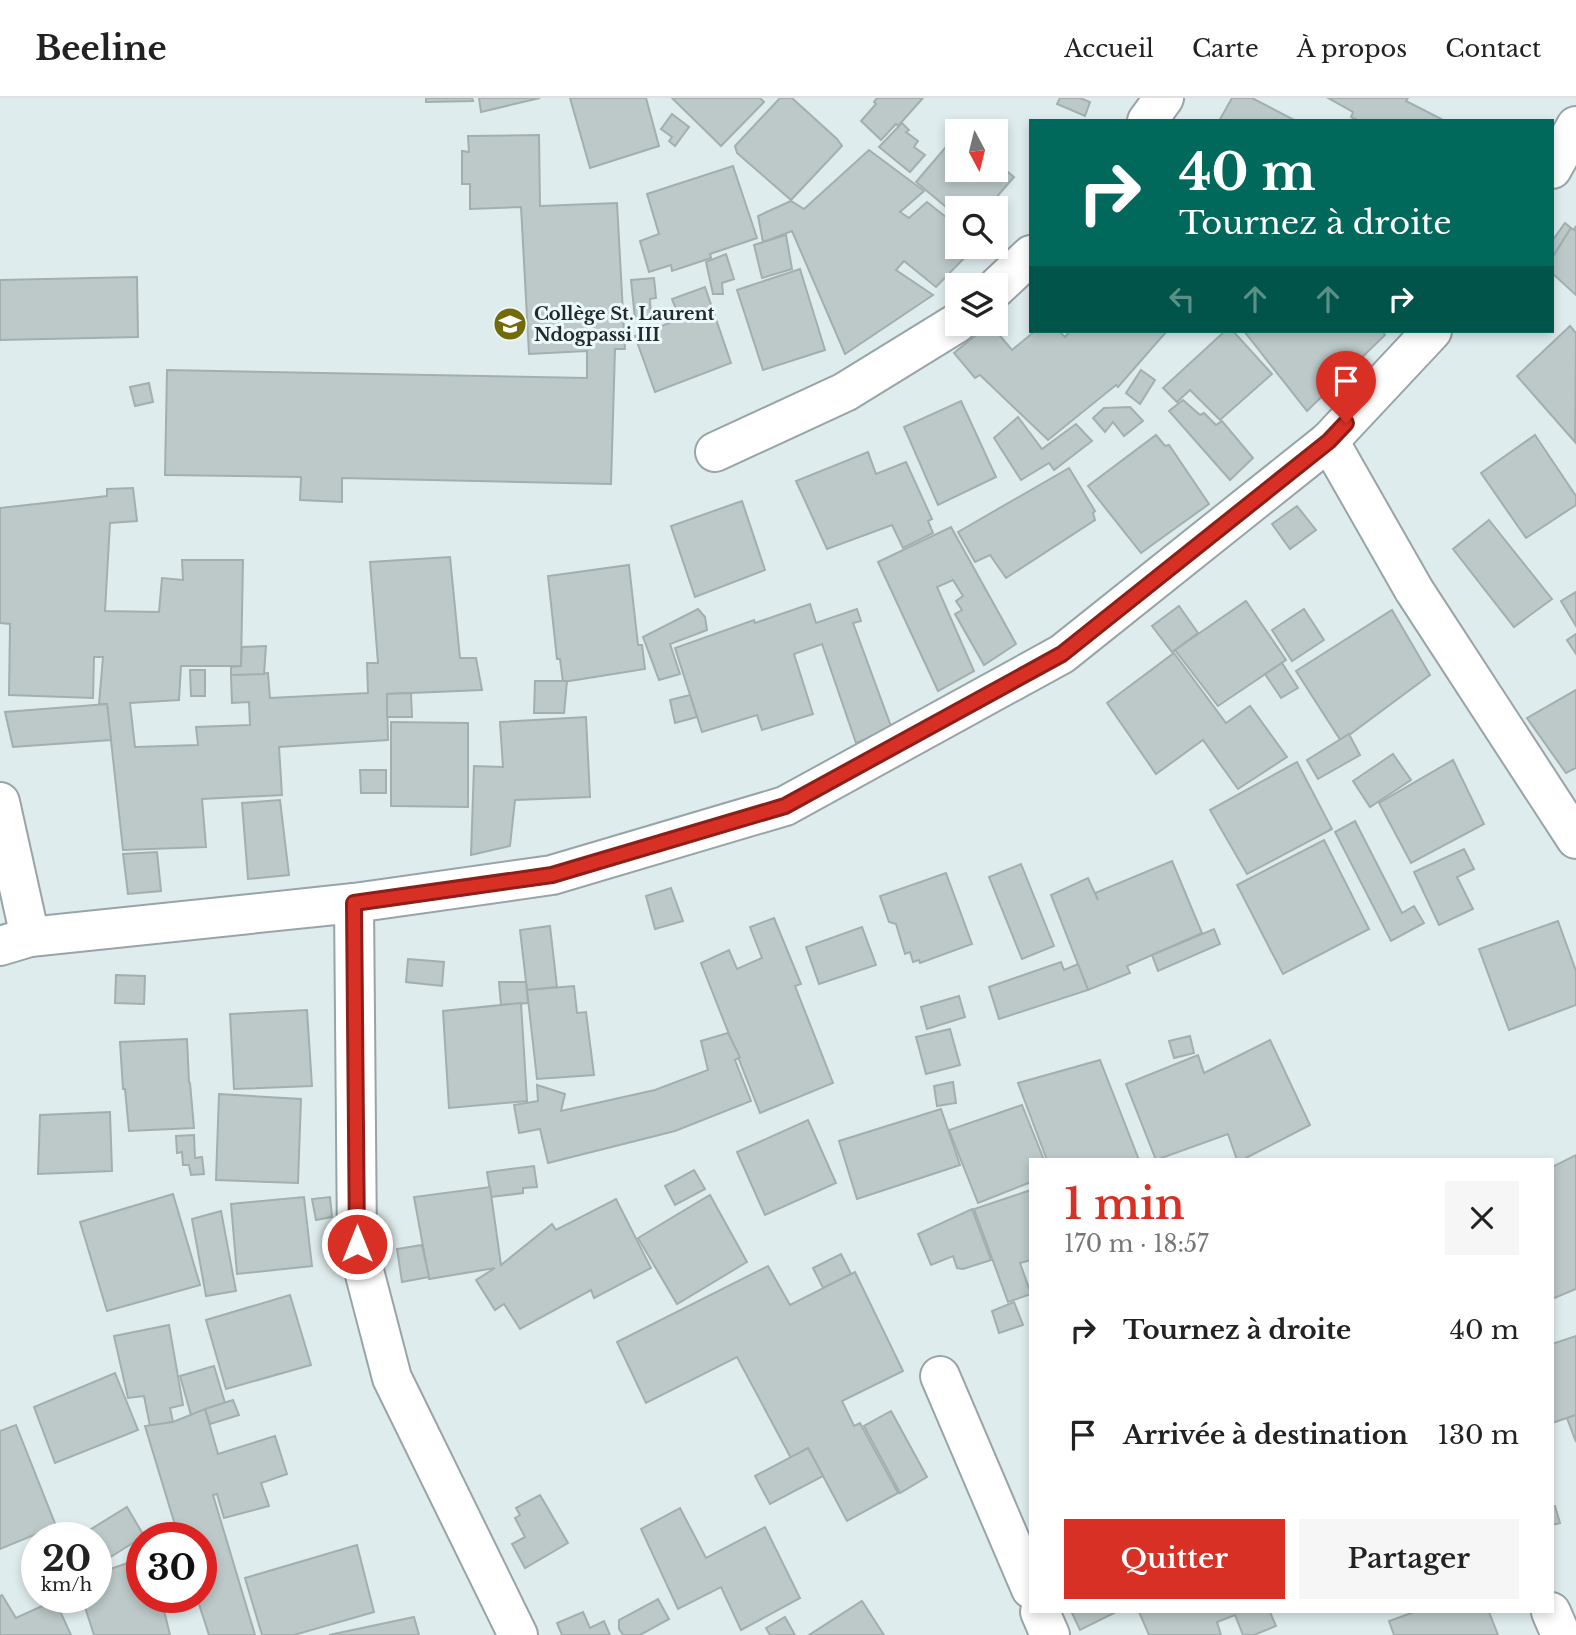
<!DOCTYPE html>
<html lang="fr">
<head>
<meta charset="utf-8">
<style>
  :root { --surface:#fff; --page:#f6f6f6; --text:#222; --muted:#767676; --line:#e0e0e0; --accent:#d93025 }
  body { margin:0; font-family:"Libre Baskerville",serif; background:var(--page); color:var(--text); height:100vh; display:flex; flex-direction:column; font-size:26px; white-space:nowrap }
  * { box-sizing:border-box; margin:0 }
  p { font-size:23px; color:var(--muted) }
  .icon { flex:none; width:38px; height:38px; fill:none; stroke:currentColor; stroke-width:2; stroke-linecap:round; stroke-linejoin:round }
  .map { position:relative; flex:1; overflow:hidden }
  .side { position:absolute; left:1029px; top:1060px; width:525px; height:455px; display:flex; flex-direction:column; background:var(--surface); border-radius:0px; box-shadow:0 4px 10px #0003 }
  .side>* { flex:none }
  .guide { position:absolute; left:1029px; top:21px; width:525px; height:214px; border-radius:0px; box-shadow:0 4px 10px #0003; background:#00695c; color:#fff; overflow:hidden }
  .needle { width:46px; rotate:173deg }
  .fabs { position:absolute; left:945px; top:21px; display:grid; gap:14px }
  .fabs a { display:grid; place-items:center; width:63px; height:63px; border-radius:0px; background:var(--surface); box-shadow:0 4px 10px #0003; font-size:35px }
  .speed { position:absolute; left:21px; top:1424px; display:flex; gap:14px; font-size:35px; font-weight:700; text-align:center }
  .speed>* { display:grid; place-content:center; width:91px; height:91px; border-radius:50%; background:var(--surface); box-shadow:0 4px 10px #0003; line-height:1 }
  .speed small { font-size:18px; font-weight:400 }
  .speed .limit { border:10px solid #d22; background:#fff; color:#111 }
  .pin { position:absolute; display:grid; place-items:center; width:60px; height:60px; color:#fff; margin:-72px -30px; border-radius:50% 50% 50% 0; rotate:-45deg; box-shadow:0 0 7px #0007 }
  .pin .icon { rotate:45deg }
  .me { position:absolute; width:77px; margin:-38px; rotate:0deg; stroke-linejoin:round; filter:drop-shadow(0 0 5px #0008) }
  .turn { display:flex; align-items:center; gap:24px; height:147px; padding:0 35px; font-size:32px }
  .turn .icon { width:91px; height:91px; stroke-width:2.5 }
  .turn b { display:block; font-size:49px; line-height:60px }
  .lanes { display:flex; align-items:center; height:66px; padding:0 35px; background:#0003; justify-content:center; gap:35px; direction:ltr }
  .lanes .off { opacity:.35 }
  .round { display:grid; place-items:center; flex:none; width:74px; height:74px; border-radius:0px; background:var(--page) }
  .head { display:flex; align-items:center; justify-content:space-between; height:119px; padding:0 35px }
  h1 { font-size:42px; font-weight:600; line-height:52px; color:var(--accent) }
  .button { display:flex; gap:14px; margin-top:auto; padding:14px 35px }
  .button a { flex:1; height:80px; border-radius:0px; background:var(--accent); color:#fff; font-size:28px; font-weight:600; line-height:80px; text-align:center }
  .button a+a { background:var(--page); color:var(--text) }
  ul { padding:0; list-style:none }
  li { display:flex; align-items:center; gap:21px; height:105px; padding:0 35px }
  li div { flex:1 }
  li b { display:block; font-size:26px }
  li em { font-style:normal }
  header { display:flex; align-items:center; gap:42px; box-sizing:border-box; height:98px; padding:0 35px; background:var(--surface); border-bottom:2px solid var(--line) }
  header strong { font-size:33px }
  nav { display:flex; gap:38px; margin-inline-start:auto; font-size:24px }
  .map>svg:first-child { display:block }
  .building { fill:#bcc9c8; stroke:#a2afae; stroke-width:2 }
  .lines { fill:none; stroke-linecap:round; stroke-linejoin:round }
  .minor-casing { stroke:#98a4a7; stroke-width:42 }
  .minor { stroke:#fff; stroke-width:38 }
  .route-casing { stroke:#8d1f18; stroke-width:18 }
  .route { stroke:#d93025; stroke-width:12 }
  .labels { text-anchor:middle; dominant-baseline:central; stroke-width:6; stroke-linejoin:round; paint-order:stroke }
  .poi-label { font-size:18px; font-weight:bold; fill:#232829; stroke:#ecf9fc; text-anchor:start }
</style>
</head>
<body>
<header>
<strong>Beeline</strong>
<nav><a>Accueil</a><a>Carte</a><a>À propos</a><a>Contact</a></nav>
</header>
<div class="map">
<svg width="1576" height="1537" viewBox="0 0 1576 1537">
  <rect width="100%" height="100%" fill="#dfecee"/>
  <g class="building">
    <path d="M426 0H472L473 3 426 4Z"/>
    <path d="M479 0H540L481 14Z"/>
    <path d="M570 0H646L659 48 590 70Z"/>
    <path d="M672 0H760L764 4 721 48Z"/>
    <path d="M780 0H792L837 41 842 48 791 102 737 55 735 48Z"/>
    <path d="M877 0H923L898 28 896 26 881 42 861 23 876 6 874 4Z"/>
    <path d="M1060 0H1080L1090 4 1085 18 1057 6Z"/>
    <path d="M1232 0H1252L1296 23H1219Z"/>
    <path d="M1328 0H1408L1406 3 1445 23H1359L1351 19 1353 14Z"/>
    <path d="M672 16 689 29 675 48 669 43 672 39 661 31Z"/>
    <path d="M902 25 909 32 906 34 918 43 914 49 925 57 910 74 879 49Z"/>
    <path d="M957 36V72H996V64L1014 79 987 110H957V118L916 84Z"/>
    <path d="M539 37 540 108 617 105 625 251H615L611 386 342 380V404L300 402 301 379 165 377 167 272 587 280V253L529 256 521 109 470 111V86H462V53L469 54 468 38Z"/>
    <path d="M869 52 924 93 900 114 909 120 927 104 957 128V149H975L936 189 904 163 896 172 933 197 845 256 792 133 763 144 758 118 791 103 804 111Z"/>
    <path d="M733 68 757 140 710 156 711 160 672 173 671 167 649 174 640 143 659 136 647 96Z"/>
    <path d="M1565 125 1571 130 1552 160V143Z"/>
    <path d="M1576 128V197L1552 175V160L1571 130 1574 132Z"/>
    <path d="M786 137 792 171 762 180 754 147Z"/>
    <path d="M726 156 734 181 722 185 723 196H713L706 164Z"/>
    <path d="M800 171 825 252 763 272 737 192Z"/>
    <path d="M137 179 138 239 0 242V182Z"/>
    <path d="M654 180 656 200 650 201 651 220 635 221 631 182Z"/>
    <path d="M705 189 731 265 655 294 635 238 680 221 672 201Z"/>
    <path d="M990 226 1012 252 1035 233H1059L1065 239 1070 233H1167L1118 289 1116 287 1048 342 980 277 975 280 954 255Z"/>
    <path d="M1570 228 1576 235 1575 344 1517 278Z"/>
    <path d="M1225 233H1233L1272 276 1220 322 1190 292 1177 304 1163 290Z"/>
    <path d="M1244 233H1382L1385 237 1307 313Z"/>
    <path d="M1141 272 1155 282 1140 306 1126 295Z"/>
    <path d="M149 285 153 304 135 308 130 289Z"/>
    <path d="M1183 302 1200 317 1204 315 1216 327 1222 323 1253 360 1230 382 1169 313Z"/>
    <path d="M961 303 996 379 938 407 904 329Z"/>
    <path d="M1130 309 1143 323 1124 338 1113 324 1105 334 1093 320 1104 310Z"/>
    <path d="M1018 319 1042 351 1076 326 1092 343 1054 372 1049 365 1021 382 994 340Z"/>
    <path d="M1156 337 1165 348 1169 347 1209 406 1141 455 1088 388Z"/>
    <path d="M1535 337 1576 398V407L1526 440 1481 375Z"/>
    <path d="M868 354 876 376 906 364 932 421 928 423 933 435 903 450 892 427 827 451 796 383Z"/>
    <path d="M1069 370 1095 413 1093 415 1095 422 1006 480 990 457 975 464 958 434Z"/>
    <path d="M133 390 137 423 110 425 105 513 159 514 162 480 183 482 182 462H243L241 568H181L179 602 130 605 135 649 198 647 196 629 250 627 249 604 232 605 231 577 268 575 270 600 368 595 367 565H378L370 464 450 459 460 560H476L482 592 387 596 388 642 279 649 282 697 202 701 206 749 123 752 107 606H99L103 559H94L93 600 9 597 10 526 0 525V410L107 398V391Z"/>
    <path d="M742 403 765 472 695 499 671 428Z"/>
    <path d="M1297 408 1316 432 1290 451 1272 426Z"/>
    <path d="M1489 422 1552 501 1514 529 1453 451Z"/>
    <path d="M951 429 1016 546 984 567 955 516 962 512 956 503 963 498 953 482 937 489 974 573 938 593 878 464Z"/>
    <path d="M629 467 638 547H642L645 571 563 584 560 561H557L548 478Z"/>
    <path d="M1576 494V528L1561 503Z"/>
    <path d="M1246 503 1286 562 1218 608 1175 552Z"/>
    <path d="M810 506 816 525 857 511 861 523 853 525 892 631 856 645 822 546 794 556 813 616 762 632 757 617 702 634 675 550 754 522 755 525Z"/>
    <path d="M1179 508 1198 535 1172 554 1152 528Z"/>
    <path d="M698 511 705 519 707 532 670 546 680 576 659 582 643 539Z"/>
    <path d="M1304 511 1324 542 1292 563 1272 532Z"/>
    <path d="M1392 512 1430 577 1341 643 1296 573Z"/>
    <path d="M1576 536V556L1567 542Z"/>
    <path d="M266 548 264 576 231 577V569L241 568 242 549Z"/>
    <path d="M1174 555 1226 625 1250 608 1287 659 1238 691 1203 642 1156 676 1107 605Z"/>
    <path d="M1282 565 1298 590 1281 600 1265 576Z"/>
    <path d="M190 572H205V598H191Z"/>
    <path d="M535 583H567L564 615H534Z"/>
    <path d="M1576 592V670L1566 675 1527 620Z"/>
    <path d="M411 595 412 619H387V596Z"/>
    <path d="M690 597 697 619 675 625 670 602Z"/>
    <path d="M107 606 111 642 13 649 5 614Z"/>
    <path d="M586 619 590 699 515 702 510 748 471 757 474 668 503 669 500 624Z"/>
    <path d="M391 624 468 625V709L391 708Z"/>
    <path d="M1349 636 1360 657 1318 681 1307 662Z"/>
    <path d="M1393 656 1411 682 1370 709 1353 683Z"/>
    <path d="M1453 662 1484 726 1411 765 1379 705Z"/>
    <path d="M1297 664 1332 731 1247 776 1210 712Z"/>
    <path d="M360 672H386V695H361Z"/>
    <path d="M280 702 289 777 248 781 242 705Z"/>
    <path d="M1355 723 1402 815 1414 808 1424 825 1391 843 1335 734Z"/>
    <path d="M1324 742 1369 831 1283 876 1237 787Z"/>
    <path d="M1464 751 1474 771 1457 779 1473 811 1439 827 1414 774Z"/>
    <path d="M157 754 161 793 128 796 123 756Z"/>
    <path d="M1172 763 1202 835 1127 868 1130 875 1088 892 1051 797 1088 780 1098 802 1095 795Z"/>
    <path d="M1021 766 1054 848 1022 861 989 779Z"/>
    <path d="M946 775 972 846 920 865 919 862 913 864 910 854 905 856 896 826 889 824 880 798Z"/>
    <path d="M671 790 683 823 655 831 646 798Z"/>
    <path d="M774 820 801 886 795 888 833 985 760 1015 701 865 729 852 737 871 762 860 750 829Z"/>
    <path d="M1558 823 1576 873V907L1509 932 1479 851Z"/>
    <path d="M550 828 557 889 527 892 520 832Z"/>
    <path d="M862 829 876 867 819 886 806 849Z"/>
    <path d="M1214 831 1220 846 1158 873 1152 857Z"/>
    <path d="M408 861 444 864 442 888 406 884Z"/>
    <path d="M1061 864 1064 872 1078 866 1088 892 999 921 989 889Z"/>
    <path d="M116 877 145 878 144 906 115 905Z"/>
    <path d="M499 884H526L528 905 501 907Z"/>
    <path d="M574 888 577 915 586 914 594 977 537 981 527 892Z"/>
    <path d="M959 898 965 919 927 931 921 909Z"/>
    <path d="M521 905 527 1003 449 1010 443 913Z"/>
    <path d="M307 912 312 988 234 991 230 916Z"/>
    <path d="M950 931 960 967 926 976 916 939Z"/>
    <path d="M728 935 740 959 735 962 751 1003 675 1033 548 1065 540 1031 519 1035 514 1007 538 1003 537 987 565 996 561 1013 655 992 708 972 701 943Z"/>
    <path d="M1190 938 1194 955 1174 960 1169 943Z"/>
    <path d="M187 941 189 984 190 985 194 1030 129 1033 125 991H123L120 944Z"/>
    <path d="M1270 942 1310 1027 1242 1062H1237L1228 1036 1156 1062 1126 986 1198 957 1204 975Z"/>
    <path d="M1100 962 1139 1062H1047L1018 985Z"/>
    <path d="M953 984 956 1005 937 1008 934 988Z"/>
    <path d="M219 996 301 1001 298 1085 216 1082Z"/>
    <path d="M1022 1007 1044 1062H1031V1084L978 1105 949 1032Z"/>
    <path d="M941 1011 960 1067 857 1101 839 1043Z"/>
    <path d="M110 1014 112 1073 38 1076 40 1017Z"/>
    <path d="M808 1022 836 1085 765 1117 737 1054Z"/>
    <path d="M194 1037 195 1060 202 1059 204 1076 191 1077 189 1067H183L182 1054 177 1055 176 1038Z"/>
    <path d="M1576 1057V1191L1552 1201V1069Z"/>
    <path d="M534 1068 537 1089 523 1090V1095L491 1099 487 1074Z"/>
    <path d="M694 1072 705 1091 675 1107 665 1088Z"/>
    <path d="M490 1089 501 1167 552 1126 556 1132 616 1101 651 1170 594 1200 591 1192 520 1231 504 1206 495 1212 476 1182 495 1170 429 1181 414 1099Z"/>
    <path d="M1031 1092V1162L1020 1165 1031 1196 1008 1204 974 1111Z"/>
    <path d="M173 1096 200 1187 107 1213 80 1124Z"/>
    <path d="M710 1097 747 1164 677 1206 638 1140Z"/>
    <path d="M304 1099 312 1168 237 1176 231 1106Z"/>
    <path d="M330 1099 332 1119 316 1122 312 1101Z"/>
    <path d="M972 1111 991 1162 963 1171 957 1170 953 1158 931 1167 918 1136Z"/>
    <path d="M221 1113 236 1193 206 1198 192 1121Z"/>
    <path d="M422 1147 429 1179 402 1184 397 1151Z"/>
    <path d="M841 1156 851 1176 823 1190 813 1170Z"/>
    <path d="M768 1168 790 1207 855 1174 903 1273 842 1303 854 1328 860 1325 898 1395 847 1423 808 1350 791 1360 737 1259 646 1305 617 1244Z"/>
    <path d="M290 1197 311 1267 226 1291 206 1222Z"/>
    <path d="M1014 1204 1023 1227 999 1235 992 1213Z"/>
    <path d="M169 1227 183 1307 170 1310 173 1324 150 1328 144 1298 128 1300 114 1238Z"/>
    <path d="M1576 1238V1317L1552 1325V1246Z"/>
    <path d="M214 1268 225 1305 191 1317 180 1278Z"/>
    <path d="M115 1275 138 1332 55 1365 34 1309Z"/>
    <path d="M233 1302 239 1317 210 1326 205 1311Z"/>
    <path d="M205 1311 218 1356 275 1338 287 1376 261 1385 269 1408 224 1420 217 1396 213 1397 255 1537H209L197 1500H201V1440H179L145 1328 173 1324Z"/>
    <path d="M891 1313 927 1379 900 1395 864 1328Z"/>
    <path d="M1576 1317V1344L1567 1320Z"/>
    <path d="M16 1327 56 1428 0 1451V1333Z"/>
    <path d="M808 1350 823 1378 770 1406 755 1378Z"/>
    <path d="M540 1397 568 1445 525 1470 512 1446 525 1439 515 1420 520 1417 516 1410Z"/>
    <path d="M1555 1408 1560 1425 1552 1427V1409Z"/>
    <path d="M127 1409 144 1438 101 1465 96 1458V1440H85L83 1436Z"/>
    <path d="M680 1410 706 1460 765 1429 800 1500 741 1532 721 1489 678 1511 641 1431Z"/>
    <path d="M357 1447 374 1514 294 1537H262L245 1480Z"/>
    <path d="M142 1460V1500H161L170 1537H94L82 1500H96V1476Z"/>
    <path d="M2 1497 16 1520 55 1502 71 1537H0V1498Z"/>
    <path d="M658 1501 669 1521 640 1537H623L619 1531V1522Z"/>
    <path d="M862 1503 884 1537H809Z"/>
    <path d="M583 1514 590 1530 604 1523 610 1537H562L557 1525Z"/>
    <path d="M1075 1514H1116L1080 1532 1072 1515Z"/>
    <path d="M1139 1514H1270L1276 1528 1254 1537H1243L1235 1517 1217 1524 1221 1537H1149Z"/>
    <path d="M1414 1514H1489L1498 1537H1394L1389 1523Z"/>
    <path d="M414 1519 419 1537H329Z"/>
    <path d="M785 1519 795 1537H770L766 1530Z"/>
  </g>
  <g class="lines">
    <defs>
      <g id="minor">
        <path d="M1147 23 1164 0"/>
        <path d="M1552 71 1576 28"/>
        <path d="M996 190 1031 157"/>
        <path d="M1329 343 1414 492 1576 741"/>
        <path d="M715 354 845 294 957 225"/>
        <path d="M0 704 30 839"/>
        <path d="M354 805 357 1146 392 1280 518 1537"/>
        <path d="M0 848 30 839 354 805 552 777 785 708 1062 556 1329 343 1432 233"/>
        <path d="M940 1278 1031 1491"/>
        <path d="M1040 1514 1050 1537"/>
        <path d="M1551 1514 1561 1537"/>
      </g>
    </defs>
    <use href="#minor" class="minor-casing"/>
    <use href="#minor" class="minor"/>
  </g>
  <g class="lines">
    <defs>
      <path id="route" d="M357 1146 354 805 552 777 785 708 1062 556 1329 343 1346 325"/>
    </defs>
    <use href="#route" class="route-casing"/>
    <use href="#route" class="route"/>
  </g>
  <defs>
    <symbol id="school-disc" viewBox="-11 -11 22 22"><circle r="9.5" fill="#726b07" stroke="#ecf9fc"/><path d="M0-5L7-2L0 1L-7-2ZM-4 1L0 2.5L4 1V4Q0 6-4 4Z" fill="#fff"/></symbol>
  </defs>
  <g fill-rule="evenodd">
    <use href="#school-disc" x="491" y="207" width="38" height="38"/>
  </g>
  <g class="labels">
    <g class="poi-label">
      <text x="534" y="216">Collège St. Laurent<tspan x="534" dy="21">Ndogpassi III</tspan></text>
    </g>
  </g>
</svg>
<div class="fabs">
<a><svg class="needle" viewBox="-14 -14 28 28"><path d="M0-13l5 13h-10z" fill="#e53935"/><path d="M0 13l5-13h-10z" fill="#767676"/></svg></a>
<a><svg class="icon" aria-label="search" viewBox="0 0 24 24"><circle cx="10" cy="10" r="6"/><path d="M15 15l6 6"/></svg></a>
<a><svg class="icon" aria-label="layers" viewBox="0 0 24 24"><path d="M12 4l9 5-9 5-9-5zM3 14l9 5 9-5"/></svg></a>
</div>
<div class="speed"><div>20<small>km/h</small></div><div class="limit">30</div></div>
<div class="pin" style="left:1346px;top:325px;background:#d93025"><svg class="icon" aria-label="arrive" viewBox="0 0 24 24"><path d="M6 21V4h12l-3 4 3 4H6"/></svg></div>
<svg class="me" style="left:357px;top:1146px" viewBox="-20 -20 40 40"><circle r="17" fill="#d93025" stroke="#fff" stroke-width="3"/><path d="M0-11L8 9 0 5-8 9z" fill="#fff"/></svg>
<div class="guide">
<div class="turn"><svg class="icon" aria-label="right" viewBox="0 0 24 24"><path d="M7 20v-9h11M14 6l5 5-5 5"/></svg><div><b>40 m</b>Tournez à droite</div></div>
<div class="lanes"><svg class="icon off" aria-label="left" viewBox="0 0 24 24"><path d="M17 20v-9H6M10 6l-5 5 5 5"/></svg><svg class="icon off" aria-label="ahead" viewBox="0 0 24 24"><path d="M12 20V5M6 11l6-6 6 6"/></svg><svg class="icon off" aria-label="ahead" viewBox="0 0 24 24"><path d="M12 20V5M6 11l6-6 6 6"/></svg><svg class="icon" aria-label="right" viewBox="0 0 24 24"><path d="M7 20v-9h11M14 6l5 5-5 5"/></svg></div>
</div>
<section class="side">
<div class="head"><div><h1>1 min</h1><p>170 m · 18:57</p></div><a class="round"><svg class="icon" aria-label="close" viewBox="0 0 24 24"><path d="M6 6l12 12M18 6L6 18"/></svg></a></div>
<ul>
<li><svg class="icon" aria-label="right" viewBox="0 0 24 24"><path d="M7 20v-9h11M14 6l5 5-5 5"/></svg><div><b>Tournez à droite</b></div><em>40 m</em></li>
<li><svg class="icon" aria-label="arrive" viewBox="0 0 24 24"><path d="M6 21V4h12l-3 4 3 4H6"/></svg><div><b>Arrivée à destination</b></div><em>130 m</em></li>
</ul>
<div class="button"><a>Quitter</a><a>Partager</a></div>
</section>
</div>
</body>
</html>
